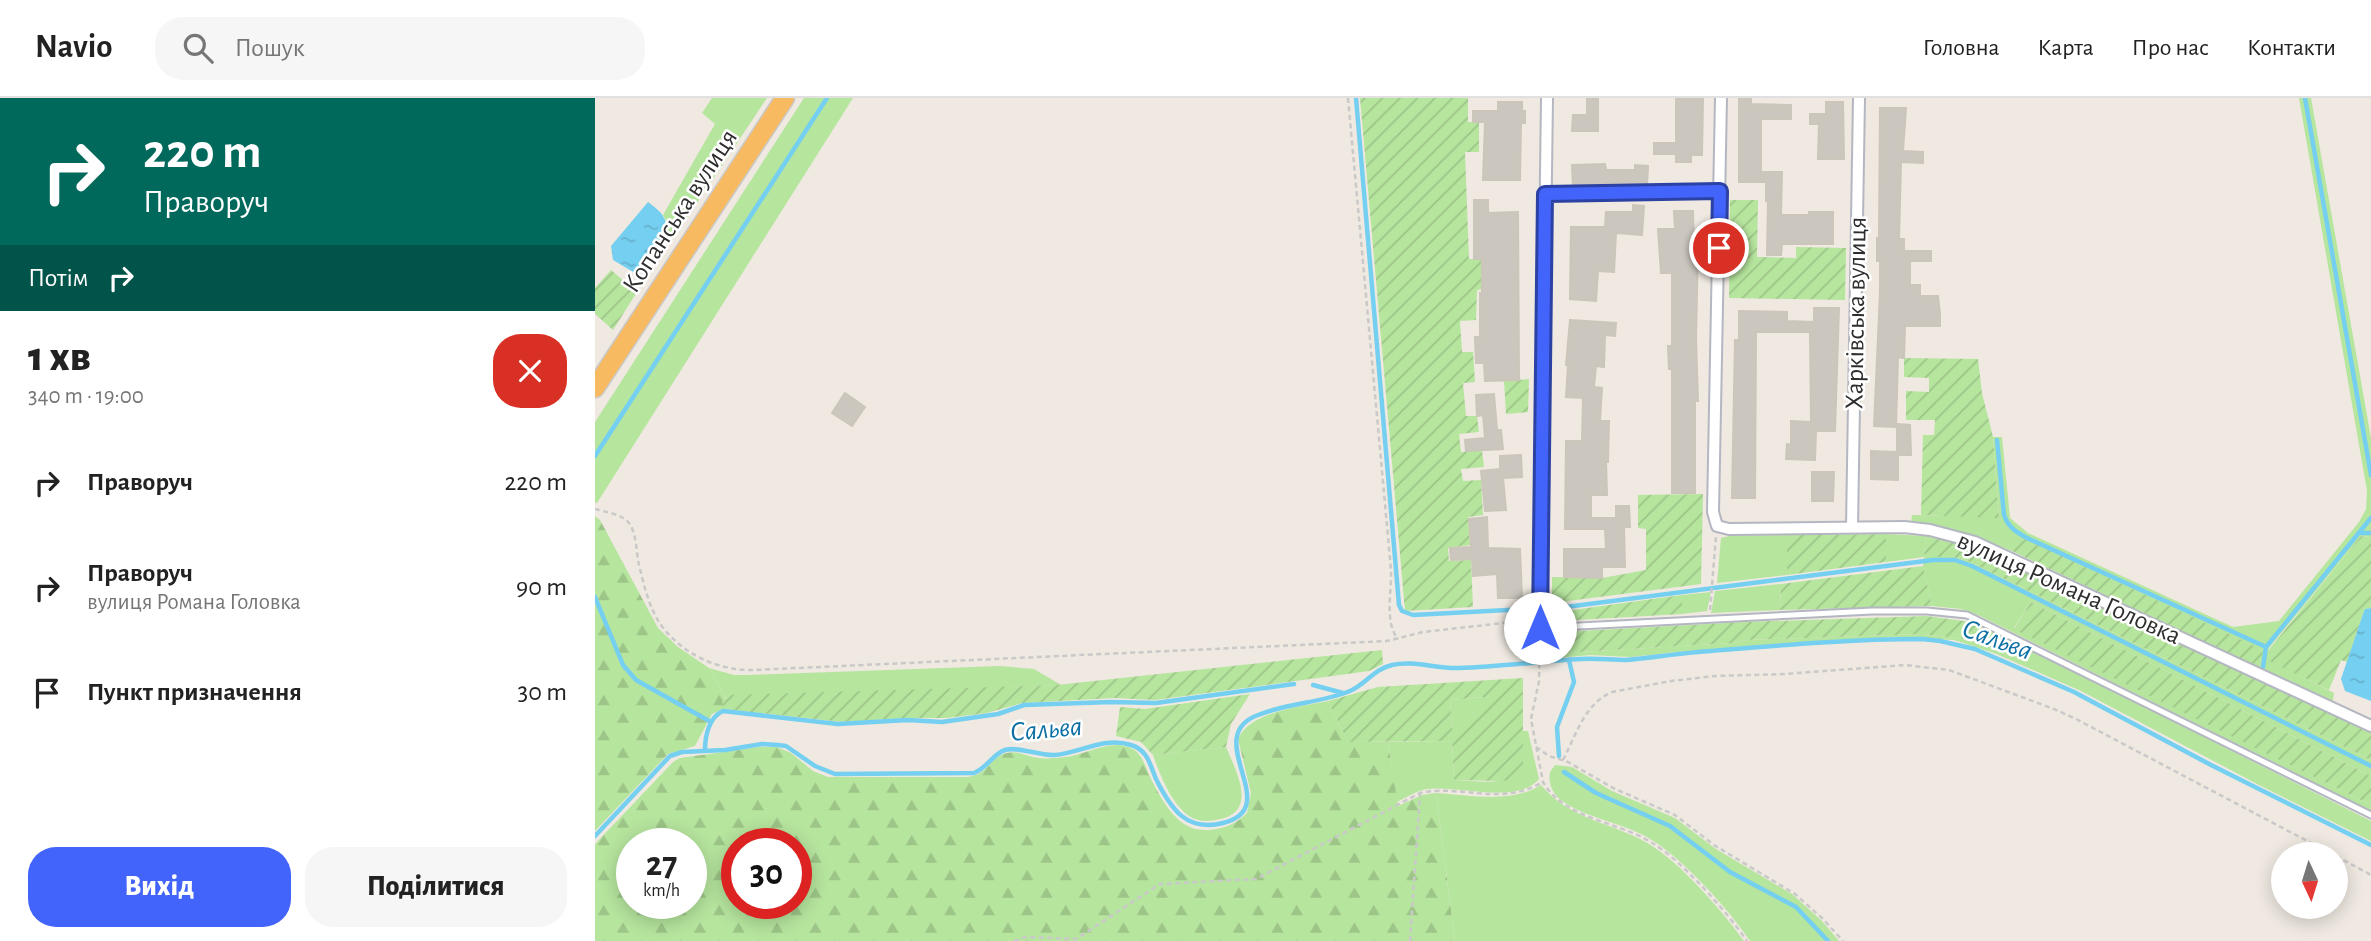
<!DOCTYPE html>
<html lang="uk">
<head>
<meta charset="utf-8">
<style>
  :root { --surface:#fff; --page:#f6f6f6; --text:#222; --muted:#767676; --line:#e0e0e0; --accent:#4264fb }
  body { margin:0; font-family:"Alegreya Sans",sans-serif; background:var(--page); color:var(--text); height:100vh; display:flex; flex-direction:column; font-size:26px; white-space:nowrap }
  * { box-sizing:border-box; margin:0 }
  p { font-size:23px; color:var(--muted) }
  .icon { flex:none; width:38px; height:38px; fill:none; stroke:currentColor; stroke-width:2; stroke-linecap:round; stroke-linejoin:round }
  .map { position:relative; flex:1; overflow:hidden }
  .side { display:flex; flex-direction:column; background:var(--surface); width:595px }
  .side>* { flex:none }
  .banner { background:#00695c; color:#fff; overflow:hidden }
  .needle { width:46px; rotate:176deg }
  .tools { position:absolute; left:1676px; top:744px; display:grid; gap:14px }
  .tools a { display:grid; place-items:center; width:77px; height:77px; border-radius:50%; background:var(--surface); box-shadow:0 4px 18px #0003; font-size:35px }
  .speed { position:absolute; left:21px; top:730px; display:flex; gap:14px; font-size:35px; font-weight:700; text-align:center }
  .speed>* { display:grid; place-content:center; width:91px; height:91px; border-radius:50%; background:var(--surface); box-shadow:0 4px 18px #0003; line-height:1 }
  .speed small { font-size:18px; font-weight:400 }
  .speed .limit { border:10px solid #d22; background:#fff; color:#111 }
  .pin { position:absolute; display:grid; place-items:center; width:60px; height:60px; color:#fff; margin:-30px; border:4px solid #fff; border-radius:50%; box-shadow:0 2px 7px #0007 }
  .me { position:absolute; width:77px; margin:-38px; rotate:0deg; stroke-linejoin:round; filter:drop-shadow(0 0 5px #0008) }
  .turn { display:flex; align-items:center; gap:24px; height:147px; padding:0 28px; font-size:32px }
  .turn .icon { width:91px; height:91px; stroke-width:2.5 }
  .turn b { display:block; font-size:49px; line-height:60px }
  .then { display:flex; align-items:center; height:66px; padding:0 28px; background:#0003; gap:14px; font-size:26px }
  .round { display:grid; place-items:center; flex:none; width:74px; height:74px; border-radius:28px; background:var(--page) }
  .overview { display:flex; align-items:center; justify-content:space-between; height:119px; padding:0 28px }
  h1 { font-size:42px; font-weight:800; line-height:52px }
  .button { display:flex; gap:14px; margin-top:auto; padding:14px 28px }
  .button a { flex:1; height:80px; border-radius:28px; background:var(--accent); color:#fff; font-size:28px; font-weight:800; line-height:80px; text-align:center }
  .button a+a { background:var(--page); color:var(--text) }
  ul { padding:0; list-style:none }
  li { display:flex; align-items:center; gap:21px; height:105px; padding:0 28px }
  li div { flex:1 }
  li b { display:block; font-size:26px }
  li em { font-style:normal }
  header { display:flex; align-items:center; gap:42px; box-sizing:border-box; height:98px; padding:0 35px; background:var(--surface); border-bottom:2px solid var(--line) }
  header strong { font-size:33px }
  nav { display:flex; gap:38px; margin-inline-start:auto; font-size:24px }
  .search { width:490px; height:63px; background:var(--page); display:flex; align-items:center; gap:18px; box-sizing:border-box; padding:0 24px; border-radius:28px; color:var(--muted); font-size:26px }
  main { display:flex; flex:1; min-height:0 }
  .map>svg:first-child { display:block }
  .grass { fill:#b6e59e }
  .forest { fill:url(#forest-firs); fill-rule:evenodd }
  .garden { fill:url(#garden-furrows); fill-rule:evenodd }
  .water { fill:url(#water-ripples) }
  .lines { fill:none; stroke-linecap:round; stroke-linejoin:round }
  .stream { stroke:#75cff0; stroke-width:4.5 }
  .building { fill:#cbc7bf; stroke:#cbc5ba; stroke-width:2 }
  .service-casing { stroke:#b4b7c1; stroke-width:9 }
  .minor-casing { stroke:#b4b7c1; stroke-width:14 }
  .trunk-casing { stroke:#c9c9c9; stroke-width:21 }
  .path { stroke:#c9c9c9; stroke-width:2.5; stroke-dasharray:5 3.5; stroke-linecap:butt }
  .service { stroke:#fff; stroke-width:5 }
  .minor { stroke:#fff; stroke-width:10 }
  .trunk { stroke:#f8ba60; stroke-width:18 }
  .route-casing { stroke:#2b41a3; stroke-width:18 }
  .route { stroke:#4264fb; stroke-width:12 }
  .labels { text-anchor:middle; dominant-baseline:central; stroke-width:5; stroke-linejoin:round; paint-order:stroke }
  .street-label { font-size:26px; fill:#2e2e2e; stroke:#fff }
  .water-label { font-size:28px; font-style:italic; fill:#0d6fa3; stroke:#fff }
</style>
</head>
<body>
<header>
<strong>Navio</strong>
<div class="search"><svg class="icon" aria-label="search" viewBox="0 0 24 24"><circle cx="10" cy="10" r="6"/><path d="M15 15l6 6"/></svg>Пошук</div>
<nav><a>Головна</a><a>Карта</a><a>Про нас</a><a>Контакти</a></nav>
</header>
<main>
<section class="side">
<div class="banner">
<div class="turn"><svg class="icon" aria-label="right" viewBox="0 0 24 24"><path d="M7 20v-9h11M14 6l5 5-5 5"/></svg><div><b>220 m</b>Праворуч</div></div>
<div class="then">Потім<svg class="icon" aria-label="right" viewBox="0 0 24 24"><path d="M7 20v-9h11M14 6l5 5-5 5"/></svg></div>
</div>
<div class="overview"><div><h1>1 хв</h1><p>340 m · 19:00</p></div><a class="round" style="background:#d93025;color:#fff"><svg class="icon" aria-label="close" viewBox="0 0 24 24"><path d="M6 6l12 12M18 6L6 18"/></svg></a></div>
<ul>
<li><svg class="icon" aria-label="right" viewBox="0 0 24 24"><path d="M7 20v-9h11M14 6l5 5-5 5"/></svg><div><b>Праворуч</b></div><em>220 m</em></li>
<li><svg class="icon" aria-label="right" viewBox="0 0 24 24"><path d="M7 20v-9h11M14 6l5 5-5 5"/></svg><div><b>Праворуч</b><p>вулиця Романа Головка</p></div><em>90 m</em></li>
<li><svg class="icon" aria-label="arrive" viewBox="0 0 24 24"><path d="M6 21V4h12l-3 4 3 4H6"/></svg><div><b>Пункт призначення</b></div><em>30 m</em></li>
</ul>
<div class="button"><a>Вихід</a><a>Поділитися</a></div>
</section>
<div class="map">
<svg width="1776" height="843" viewBox="0 0 1776 843">
  <defs>
    <pattern id="forest-firs" width="22" height="20" patternUnits="userSpaceOnUse" patternTransform="scale(1.75)"><rect width="22" height="20" fill="#b6e59e"/><path d="M5 1l3.5 6h-7zM16 11l3.5 6h-7z" fill="#9dc588"/></pattern>
    <pattern id="garden-furrows" width="10" height="10" patternUnits="userSpaceOnUse" patternTransform="scale(1.75)"><rect width="10" height="10" fill="#b6e59e"/><path d="M-1 1l2-2M0 10L10 0M9 11l2-2" fill="none" stroke="#9dc588"/></pattern>
    <pattern id="water-ripples" width="26" height="14" patternUnits="userSpaceOnUse" patternTransform="scale(1.75)"><rect width="26" height="14" fill="#75cff0"/><path d="M2 4q2-2 4 0t4 0M15 11q2-2 4 0t4 0" fill="none" stroke="#66b2ce"/></pattern>
  </defs>
  <rect width="100%" height="100%" fill="#efe9e1"/>
  <g class="grass">
    <path d="M117 0H172L78 141 71 135V123L68 117 120 26 107 15Z"/>
    <path d="M209 0H258L2 405H0V324Z"/>
    <path d="M1704 0H1716L1776 340V439L1766 438 1674 550 1670 560 1739 595 1738 602 1735 603 1665 570 1667 552 1425 439 1417 453 1379 438 1316 425 1317 417 1404 419 1398 339H1407L1415 420 1433 435 1638 529 1684 523 1764 424 1771 411 1772 393Z"/>
    <path d="M1291 436 1331 438 1329 459H1358L1373 463 1776 662V678L1436 504 1419 530 1776 707V713L1385 518 1366 511 1337 508 1328 468 1329 459 1291 464Z"/>
    <path d="M1192 437V477L1122 485 1126 440 1135 438Z"/>
    <path d="M1186 486 1185 512 1116 515 1120 493Z"/>
    <path d="M1116 494 1112 513 1087 516V497Z"/>
    <path d="M965 534 967 555 1138 545 1151 542 1328 536 1369 541 1401 551 1408 538 1776 723V743L1664 687 1486 593 1399 555 1359 542 1301 539 1091 553 1036 559 995 557 951 561 952 538 957 534Z"/>
    <path d="M405 568 439 571 466 587 130 599 114 570 139 577H152Z"/>
    <path d="M890 599 881 613 857 633 855 602Z"/>
    <path d="M928 633H933L944 681C922 707 863 687 832 691 821 693 812 699 802 704L793 644 857 643 859 682C881 683 907 687 928 677Z"/>
    <path d="M631 649C640 671 664 713 625 721 615 724 602 724 594 718 576 705 565 677 558 657Z"/>
    <path d="M960 667 977 669 1017 693 1080 720 1121 751 1197 796 1227 823 1244 843H1155C1134 811 1083 755 1050 738 1024 724 990 720 966 702 957 695 953 685 955 674Z"/>
    <path d="M946 687C975 722 1017 724 1054 746 1086 765 1127 813 1149 843H860L841 695C875 697 916 706 946 687Z"/>
  </g>
  <g class="forest">
    <path d="M0 418 5 422 63 530 83 549 114 570 130 599 128 611 117 616 100 648 73 656 0 733Z"/>
    <path d="M733 603 753 644H793L803 708 827 697 841 695 860 843H0V746L78 664 85 660 165 649H182L196 655 218 673 233 679H372C393 677 395 659 412 655 423 652 433 659 443 660 452 661 461 660 470 659 492 657 516 639 538 651 549 658 551 672 557 683 569 706 584 734 613 732 629 731 641 726 652 715L656 695 643 641C655 613 706 609 733 603ZM37 746H96V805H37ZM142 746H201V805H142Z"/>
  </g>
  <g class="garden">
    <path d="M765 0H873V24H884V54H870L874 161H887V191L882 192 881 222 865 223 867 254H878L880 284 868 285 871 318H882L884 334 864 336 866 354 887 352 889 369 866 371 868 383 886 382 888 417 873 419 875 447 853 450 854 463 876 462 878 509 810 513Z"/>
    <path d="M1135 102H1163L1162 159 1201 160V149L1251 150 1250 202 1134 200Z"/>
    <path d="M16 172 42 194 18 232 0 216V190Z"/>
    <path d="M1309 260 1383 261 1387 295 1398 339 1404 420 1326 417 1328 337H1339L1340 322H1311V293L1334 294V280L1309 279Z"/>
    <path d="M934 281 933 314 911 316 909 283Z"/>
    <path d="M1108 396 1106 486 957 505V479L1007 480 1051 472V431L1043 430V397Z"/>
    <path d="M1291 436V464L1192 477V437Z"/>
    <path d="M1331 438 1374 448 1407 462 1776 635V662L1373 463 1358 459H1329Z"/>
    <path d="M1424 438 1668 552 1665 570 1417 453Z"/>
    <path d="M1766 438 1776 439V510L1770 511 1769 513 1752 564 1746 562 1734 592 1670 561 1672 554Z"/>
    <path d="M1328 468 1337 508 1185 512 1186 486Z"/>
    <path d="M1087 497V516L964 523 963 514Z"/>
    <path d="M1436 504 1776 678V707L1419 531Z"/>
    <path d="M1332 518 1376 524 1408 538 1401 551 1369 541 1328 536 1151 542 1138 545 967 555 965 534 1149 524Z"/>
    <path d="M787 552 788 566 774 573 560 602 520 600 427 605 392 615 352 620H313L247 624 128 611 127 603 134 597 462 587Z"/>
    <path d="M928 580V677L918 682 906 683 859 682 857 643 753 644 733 603 783 589ZM889 599 881 613 857 632 855 602Z"/>
    <path d="M655 596 636 626 631 649 558 657 546 644 521 638 525 609 550 611Z"/>
  </g>
  <g class="water">
    <path d="M53 104C58 108 66 113 69 120 79 137 54 161 45 174L40 175 18 162 16 148Z"/>
    <path d="M1776 510V603L1750 593 1746 581 1769 513 1770 511Z"/>
  </g>
  <g class="lines">
    <g class="stream">
      <path d="M761 0 804 507 807 513 818 517 933 511"/>
      <path d="M1710 0 1776 377"/>
      <path d="M1402 342 1409 417C1413 429 1421 434 1432 440L1671 549"/>
      <path d="M0 358 232 0"/>
      <path d="M1766 435H1776"/>
      <path d="M0 499 28 567 41 582 116 624"/>
      <path d="M955 511 1338 462H1360L1377 468 1776 668"/>
      <path d="M1668 569 1671 549 1776 420"/>
      <path d="M718 587 748 595"/>
      <path d="M110 652C110 638 114 619 128 613L243 626 313 622 347 624 403 616 429 607 516 604 561 605 699 586"/>
      <path d="M964 658 962 629 979 584 974 562"/>
      <path d="M969 674 1001 695 1075 728 1135 774 1201 809 1233 843"/>
      <path d="M0 738 75 658 87 654 130 652 167 646 183 647 191 648 220 668 240 676 379 675C392 670 398 656 410 652 424 648 444 658 460 657 485 655 510 638 536 647 553 652 555 667 561 681 576 711 591 734 628 725 691 710 604 639 663 617 692 605 726 605 755 593 771 586 779 571 797 567 819 562 841 571 864 570 905 569 946 563 986 561 1001 560 1016 562 1031 562 1055 560 1079 556 1103 554 1177 548 1253 541 1327 541L1345 543 1380 551 1479 594 1616 667 1776 747"/>
    </g>
  </g>
  <g class="building">
    <path d="M992 0H1003V33H977L978 17H992Z"/>
    <path d="M1081 0H1108L1107 57H1096V64H1081V56H1059V45H1081Z"/>
    <path d="M1144 0H1156V6L1196 7V21H1166V74H1187L1186 117H1214V114H1238V146H1187L1186 157H1172L1173 103H1171V84H1144Z"/>
    <path d="M903 4H927V13H930V25H926L925 82H888L890 24H878V13H903Z"/>
    <path d="M1231 4H1248L1249 61H1223L1224 26H1215V16H1231Z"/>
    <path d="M1285 10H1311L1308 53 1328 54V65L1306 64 1304 141H1309V153H1336V163H1315V187H1325V198H1343L1345 216V228H1310L1309 260 1303 259 1301 329 1279 328 1285 194V163H1282V140H1284Z"/>
    <path d="M1010 66 1011 72H1040V67L1053 68 1052 88 978 89 977 67Z"/>
    <path d="M879 102H893V115L923 114 924 282 890 283 889 265H881L880 239H885V195H887V161H879Z"/>
    <path d="M1038 107 1049 108 1047 137 1021 135 1019 174 1003 173 1001 203 975 201 976 129H1010L1011 114H1038Z"/>
    <path d="M1079 113H1098L1099 152 1103 151 1101 240 1103 303H1100V395H1077V271H1074L1073 248H1077V175H1066L1063 131H1080Z"/>
    <path d="M1219 210H1244L1240 333H1221L1220 362 1191 361 1192 346 1196 347V323L1216 324 1215 234H1161L1160 400H1137L1140 242H1144V213L1192 214V223L1219 224Z"/>
    <path d="M975 222 1021 225 1020 238 1010 237 1009 269 1001 268 999 289 1007 290 1005 323H1014L1013 364H1011L1012 397H996V420H1021V408H1034L1035 429H1029L1030 469H1007V480L969 479V451H1011L1010 431H970L971 343H987L988 300 971 299 973 267H971Z"/>
    <path d="M250 295 270 309 257 328 237 315Z"/>
    <path d="M899 296 902 332H906L908 351 871 353 870 342 890 340 888 317 882 318 881 297Z"/>
    <path d="M1302 326 1315 327 1316 357H1303V382L1276 381V353L1302 354Z"/>
    <path d="M926 357 927 379 908 380 911 412 890 413 886 373 905 371V358Z"/>
    <path d="M1217 374H1239L1238 403H1217Z"/>
    <path d="M892 419 893 450 925 451 927 500H903L902 476 878 478 877 461 856 462 855 450 876 449 874 421Z"/>
  </g>
  <g class="lines">
    <defs>
      <g id="service">
        <path d="M950 96 1125 94"/>
        <path d="M945 530 1277 513H1332L1372 517 1776 717"/>
      </g>
      <g id="minor">
        <path d="M1126 0 1118 414 1122 428 1134 431 1309 429 1335 432 1380 444 1776 628"/>
        <path d="M1257 429 1264 0"/>
        <path d="M945 530 952 0"/>
      </g>
      <path id="trunk" d="M0 290 190 0"/>
    </defs>
    <use href="#service" class="service-casing"/>
    <use href="#minor" class="minor-casing"/>
    <use href="#trunk" class="trunk-casing"/>
    <g class="path">
      <path d="M753 0 796 472C797 493 789 524 803 541"/>
      <path d="M0 411C10 414 27 416 34 425 42 436 41 454 44 467 49 487 54 510 66 527 88 557 124 573 159 572L792 543 828 534 935 522"/>
      <path d="M1115 512 1121 438"/>
      <path d="M945 540 944 583 936 621 948 684C970 722 1024 723 1059 746 1088 764 1132 814 1152 843"/>
      <path d="M941 649 954 658 973 664 1018 690 1080 717 1119 747 1200 796 1227 820 1248 843"/>
      <path d="M968 662C981 637 990 605 1017 594L1076 583 1120 578 1190 576 1310 567 1354 572 1459 611 1481 621 1737 756"/>
      <path d="M1741 758 1776 777"/>
      <path d="M419 843 431 839 481 841 565 786 661 781 825 695C869 686 904 709 948 684"/>
      <path d="M815 843 825 696"/>
    </g>
    <use href="#service" class="service"/>
    <use href="#minor" class="minor"/>
    <use href="#trunk" class="trunk"/>
  </g>
  <g class="lines">
    <defs>
      <path id="route" d="M945 530 950 96 1125 93 1124 150"/>
    </defs>
    <use href="#route" class="route-casing"/>
    <use href="#route" class="route"/>
  </g>
  <g class="labels">
    <g class="street-label">
      <text transform="translate(85 113) rotate(-57)">Копанська вулиця</text>
      <text transform="translate(1261 215) rotate(-89)">Харківська вулиця</text>
      <text transform="translate(1474 490) rotate(24)">вулиця Романа Головка</text>
    </g>
    <g class="water-label">
      <text transform="translate(1402 542) rotate(20)">Сальва</text>
      <text transform="translate(451 632) rotate(-5)">Сальва</text>
    </g>
  </g>
</svg>
<div class="tools">
<a><svg class="needle" viewBox="-14 -14 28 28"><path d="M0-13l5 13h-10z" fill="#e53935"/><path d="M0 13l5-13h-10z" fill="#767676"/></svg></a>
</div>
<div class="speed"><div>27<small>km/h</small></div><div class="limit">30</div></div>
<div class="pin" style="left:1124px;top:150px;background:#d93025"><svg class="icon" aria-label="arrive" viewBox="0 0 24 24"><path d="M6 21V4h12l-3 4 3 4H6"/></svg></div>
<svg class="me" style="left:945px;top:530px" viewBox="-20 -20 40 40"><circle r="19" fill="#fff"/><path d="M0-13L10 11 0 6-10 11z" fill="#4264fb"/></svg>
</div>
</main>
</body>
</html>
